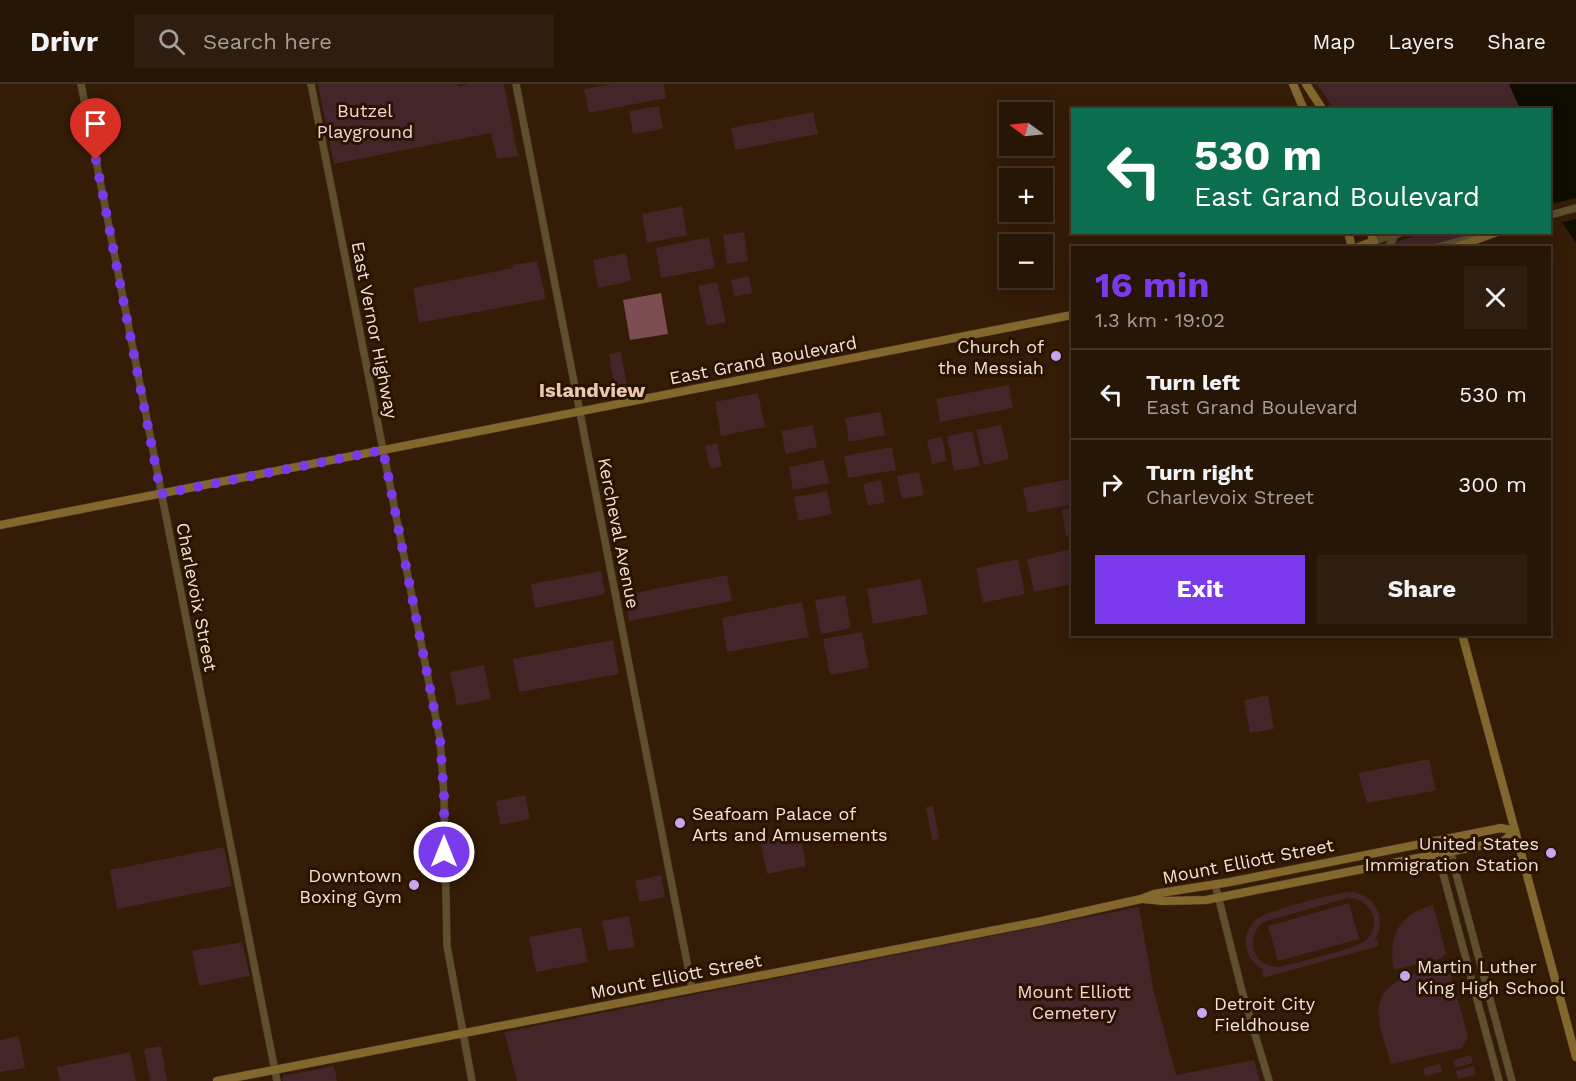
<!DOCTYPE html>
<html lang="en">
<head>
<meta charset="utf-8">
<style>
  :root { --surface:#271505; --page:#2f1e0f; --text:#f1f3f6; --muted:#a49f9a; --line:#433427; --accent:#7c3aed }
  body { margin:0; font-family:"Work Sans",sans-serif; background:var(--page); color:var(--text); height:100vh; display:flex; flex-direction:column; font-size:22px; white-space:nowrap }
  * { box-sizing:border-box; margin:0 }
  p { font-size:20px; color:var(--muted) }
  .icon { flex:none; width:33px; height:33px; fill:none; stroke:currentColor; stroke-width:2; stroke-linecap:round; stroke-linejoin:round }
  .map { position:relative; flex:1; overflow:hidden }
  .details { position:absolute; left:1071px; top:162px; width:480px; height:390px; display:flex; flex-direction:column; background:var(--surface); border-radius:0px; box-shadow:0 3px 15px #0003,0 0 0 2px var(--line) }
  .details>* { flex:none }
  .banner { position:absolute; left:1071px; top:24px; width:480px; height:126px; border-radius:0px; box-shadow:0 3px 15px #0003,0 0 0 2px var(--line); background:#0b6e4f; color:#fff; overflow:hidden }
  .needle { width:39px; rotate:285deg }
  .tools { position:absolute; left:999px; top:18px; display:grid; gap:12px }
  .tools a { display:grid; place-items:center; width:54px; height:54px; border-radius:0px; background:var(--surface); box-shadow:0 3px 15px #0003,0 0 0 2px var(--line); font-size:30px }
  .pin { position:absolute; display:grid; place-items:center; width:51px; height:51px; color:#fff; margin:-62px -26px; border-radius:50% 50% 50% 0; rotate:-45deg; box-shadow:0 0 6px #0007 }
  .pin .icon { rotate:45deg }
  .me { position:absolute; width:66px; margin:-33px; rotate:0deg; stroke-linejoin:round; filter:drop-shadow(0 0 4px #0008) }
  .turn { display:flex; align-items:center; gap:21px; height:126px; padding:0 24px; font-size:27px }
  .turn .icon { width:78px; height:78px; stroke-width:2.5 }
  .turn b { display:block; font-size:42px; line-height:51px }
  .round { display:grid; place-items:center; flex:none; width:63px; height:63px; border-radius:0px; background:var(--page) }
  .headline { display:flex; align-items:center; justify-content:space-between; height:102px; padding:0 24px }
  h1 { font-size:36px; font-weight:700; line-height:45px; color:var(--accent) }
  .button { display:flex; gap:12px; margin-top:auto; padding:12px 24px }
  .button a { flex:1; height:69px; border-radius:0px; background:var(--accent); color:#fff; font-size:24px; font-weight:700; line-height:69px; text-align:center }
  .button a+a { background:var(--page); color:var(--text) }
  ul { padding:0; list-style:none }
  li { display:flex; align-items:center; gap:18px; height:90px; padding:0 24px; border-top:2px solid var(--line) }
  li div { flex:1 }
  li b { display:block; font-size:22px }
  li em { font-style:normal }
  header { display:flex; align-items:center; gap:36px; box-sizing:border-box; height:84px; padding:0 30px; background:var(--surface); border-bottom:2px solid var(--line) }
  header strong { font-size:28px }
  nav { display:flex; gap:33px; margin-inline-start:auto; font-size:21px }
  .search { width:420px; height:54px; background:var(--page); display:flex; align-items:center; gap:15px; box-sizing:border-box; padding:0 21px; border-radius:0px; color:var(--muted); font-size:22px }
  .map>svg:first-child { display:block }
  .green { fill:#442529; fill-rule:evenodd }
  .forest { fill:#7c4d52 }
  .water { fill:#0e0d00 }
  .pier { fill:#341c07 }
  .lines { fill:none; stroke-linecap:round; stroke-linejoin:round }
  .tertiary-casing { stroke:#4f3824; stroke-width:8 }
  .secondary-casing { stroke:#4f3824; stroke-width:9 }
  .tertiary { stroke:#604f2c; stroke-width:7 }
  .secondary { stroke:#83672d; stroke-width:8 }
  .route { stroke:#7c3aed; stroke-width:10; stroke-dasharray:0 18 }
  .poi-dot { fill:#c5a7f1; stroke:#2a1300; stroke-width:2 }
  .labels { text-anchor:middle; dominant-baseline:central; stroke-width:6; stroke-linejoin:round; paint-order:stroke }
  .park-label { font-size:18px; fill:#f5d4d6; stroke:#2a1300 }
  .street-label { font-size:18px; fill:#f3e2d6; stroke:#2a1300 }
  .poi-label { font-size:18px; fill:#f3e2d6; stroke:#2a1300; text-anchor:end }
  .neighbourhood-label { font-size:20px; font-weight:bold; fill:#e8c8af; stroke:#2a1300 }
</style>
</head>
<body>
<header>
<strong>Drivr</strong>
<div class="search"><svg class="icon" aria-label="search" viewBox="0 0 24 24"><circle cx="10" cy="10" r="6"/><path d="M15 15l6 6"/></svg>Search here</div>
<nav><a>Map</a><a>Layers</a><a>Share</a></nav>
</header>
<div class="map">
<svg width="1576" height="997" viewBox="0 0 1576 997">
  <rect width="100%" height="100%" fill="#341c07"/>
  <g class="green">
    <path d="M318 0H457L459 3 468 0H504L518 72 497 75 491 49 334 80Z"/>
    <path d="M612 0H664L666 14 589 29 584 5Z"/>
    <path d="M1317 0H1509L1520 25H1334Z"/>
    <path d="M659 22 663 45 633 50 629 27Z"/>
    <path d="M813 28 818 50 735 66 731 44Z"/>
    <path d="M682 122 687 151 647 159 642 130Z"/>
    <path d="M744 148 748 177 727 180 723 151Z"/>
    <path d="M1459 149H1482L1422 163 1391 164 1394 158 1416 152Z"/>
    <path d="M709 153 715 184 661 194 656 164Z"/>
    <path d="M626 169 631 197 598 204 593 176Z"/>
    <path d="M537 177 546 215 419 239 413 204 513 184V181Z"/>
    <path d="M749 192 752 209 734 213 731 196Z"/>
    <path d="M717 198 726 238 707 242 698 202Z"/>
    <path d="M621 268 627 302 615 305 609 270Z"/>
    <path d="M1009 301 1013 324 940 338 936 315Z"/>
    <path d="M758 309 765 343 721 352 715 318Z"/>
    <path d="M881 328 885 351 849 358 845 334Z"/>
    <path d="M813 341 817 363 786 370 781 347Z"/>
    <path d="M1001 341 1009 375 984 381 976 346Z"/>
    <path d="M972 347 980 382 954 387 947 352Z"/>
    <path d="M942 353 947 377 932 380 927 356Z"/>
    <path d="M717 359 722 382 710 385 705 362Z"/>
    <path d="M892 363 896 386 848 394 844 372Z"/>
    <path d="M824 376 829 399 793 406 789 383Z"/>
    <path d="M919 388 924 411 902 415 897 392Z"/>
    <path d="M1070 395 1072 420 1028 429 1023 404Z"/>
    <path d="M881 396 885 418 868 422 863 400Z"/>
    <path d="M827 407 832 430 798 437 794 413Z"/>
    <path d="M1072 424V450L1066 452 1062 426Z"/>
    <path d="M1072 465V500L1034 508 1027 475Z"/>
    <path d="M1018 475 1025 510 983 519 976 484Z"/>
    <path d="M601 487 605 510 535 524 531 500Z"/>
    <path d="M727 491 732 517 629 537 624 511Z"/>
    <path d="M921 495 928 530 873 540 867 505Z"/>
    <path d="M845 511 851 544 821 550 815 516Z"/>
    <path d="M802 518 809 553 727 568 722 534Z"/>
    <path d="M862 548 869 584 830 591 823 555Z"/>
    <path d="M613 556 619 590 519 608 513 575Z"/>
    <path d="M484 581 491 615 457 622 450 588Z"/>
    <path d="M1268 611 1274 645 1250 649 1244 616Z"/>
    <path d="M1429 675 1436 706 1434 707 1367 719 1358 689Z"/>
    <path d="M525 711 530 735 500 741 496 717Z"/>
    <path d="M933 722 939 755 932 756 926 723Z"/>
    <path d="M800 748 806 782 767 790 760 756Z"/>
    <path d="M224 763 232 802 117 825 110 786Z"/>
    <path d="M661 791 665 813 639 818 635 797Z"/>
    <path d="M1347 808C1374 807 1388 833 1375 856H1378L1379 862 1263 894 1262 888 1264 886C1254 881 1247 872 1246 860 1245 851 1249 841 1257 835 1267 826 1330 811 1347 808ZM1348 814C1358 814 1366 818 1371 827 1377 837 1374 850 1365 857 1355 865 1294 879 1279 883 1253 883 1244 855 1263 838Z"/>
    <path d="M1349 819 1359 855 1278 877 1268 842Z"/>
    <path d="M1433 821 1446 869 1442 874 1394 886C1387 853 1399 829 1433 821Z"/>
    <path d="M1139 823 1154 908 1176 991 1254 976 1260 997H517L504 948Z"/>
    <path d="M629 832 635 863 608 867 602 837Z"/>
    <path d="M581 843 588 878 536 888 529 853Z"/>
    <path d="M242 858 250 892 199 902 192 867Z"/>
    <path d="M1448 881 1468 952 1462 964 1391 980C1387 966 1381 950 1379 935 1373 895 1420 888 1448 881Z"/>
    <path d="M19 952 25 984 0 988V956Z"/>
    <path d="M161 962 167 997H150L144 965Z"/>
    <path d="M130 968 136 997H60L57 983Z"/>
    <path d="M1471 971 1473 979 1455 984 1453 976Z"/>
    <path d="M1440 980 1442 988 1425 992 1423 984Z"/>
    <path d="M334 982 337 997H283L282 992Z"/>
    <path d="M1474 982 1476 991 1458 995 1456 987Z"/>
  </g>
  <path class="forest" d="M661 209 668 250 630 256 623 216Z"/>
  <path class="water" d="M1509 0H1576V159L1560 135 1550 108V26L1520 25Z"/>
  <path class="pier" d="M1576 114V135L1559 139 1551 120Z"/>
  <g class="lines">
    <defs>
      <g id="tertiary">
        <path d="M81 0 277 997"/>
        <path d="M311 0 440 655 444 712 447 862 472 997"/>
        <path d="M516 0 692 904"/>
        <path d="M1550 131 1576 124"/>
        <path d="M1374 157 1404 148"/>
        <path d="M1388 164 1395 151"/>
        <path d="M1434 164 1475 153"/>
        <path d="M1443 755 1450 767 1512 997"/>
        <path d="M1434 756 1499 997"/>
        <path d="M1215 800 1242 907 1269 997"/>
      </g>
      <g id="secondary">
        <path d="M1293 0 1304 26"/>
        <path d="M1306 0 1323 26"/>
        <path d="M1348 148 1352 164"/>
        <path d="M1371 148 1375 164"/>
        <path d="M1356 164 1374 157"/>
        <path d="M1454 164 1497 148"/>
        <path d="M0 441 1072 231"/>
        <path d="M1462 550 1576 973"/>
        <path d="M1143 815 1163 817 1206 816 1504 757 1515 747"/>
        <path d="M217 997 1042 837 1141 815 1154 810 1230 798 1501 744 1515 747"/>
      </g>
    </defs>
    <use href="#tertiary" class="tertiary-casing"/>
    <use href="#secondary" class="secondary-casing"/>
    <use href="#tertiary" class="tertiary"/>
    <use href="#secondary" class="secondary"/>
  </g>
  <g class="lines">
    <path class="route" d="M96 76 161 410 383 366 440 655 444 712V768"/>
  </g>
  <g class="poi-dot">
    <circle cx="1056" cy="272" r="6"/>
    <circle cx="680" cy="739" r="6"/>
    <circle cx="1551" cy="769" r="6"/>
    <circle cx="414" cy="801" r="6"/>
    <circle cx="1405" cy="892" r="6"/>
    <circle cx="1202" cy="929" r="6"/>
  </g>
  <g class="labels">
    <g class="park-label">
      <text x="365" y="26">Butzel<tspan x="365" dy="21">Playground</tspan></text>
      <text x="1074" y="907">Mount Elliott<tspan x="1074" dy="21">Cemetery</tspan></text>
    </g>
    <g class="street-label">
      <text transform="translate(375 246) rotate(79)">East Vernor Highway</text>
      <text transform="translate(763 276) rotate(-11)">East Grand Boulevard</text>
      <text transform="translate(619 449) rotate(79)">Kercheval Avenue</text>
      <text transform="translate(197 513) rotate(79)">Charlevoix Street</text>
      <text transform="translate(1248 777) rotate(-11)">Mount Elliott Street</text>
      <text transform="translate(676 892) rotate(-11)">Mount Elliott Street</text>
    </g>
    <g class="poi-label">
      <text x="1044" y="262">Church of<tspan x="1044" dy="21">the Messiah</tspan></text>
      <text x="692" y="729" text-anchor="start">Seafoam Palace of<tspan x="692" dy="21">Arts and Amusements</tspan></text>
      <text x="1539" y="759">United States<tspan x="1539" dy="21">Immigration Station</tspan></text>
      <text x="402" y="791">Downtown<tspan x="402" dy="21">Boxing Gym</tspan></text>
      <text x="1417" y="882" text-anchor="start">Martin Luther<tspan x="1417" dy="21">King High School</tspan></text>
      <text x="1214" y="919" text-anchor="start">Detroit City<tspan x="1214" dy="21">Fieldhouse</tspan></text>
    </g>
    <g class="neighbourhood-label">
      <text x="592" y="306">Islandview</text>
    </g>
  </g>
</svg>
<div class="tools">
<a><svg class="needle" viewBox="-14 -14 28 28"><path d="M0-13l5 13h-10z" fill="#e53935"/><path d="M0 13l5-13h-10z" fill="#a49f9a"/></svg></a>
<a>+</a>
<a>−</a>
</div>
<div class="pin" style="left:96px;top:76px;background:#d93025"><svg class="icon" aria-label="arrive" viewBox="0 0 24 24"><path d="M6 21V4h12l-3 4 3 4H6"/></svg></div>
<svg class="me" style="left:444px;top:768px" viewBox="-20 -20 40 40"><circle r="17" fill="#7c3aed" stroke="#fff" stroke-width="3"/><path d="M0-11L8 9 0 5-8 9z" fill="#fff"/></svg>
<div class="banner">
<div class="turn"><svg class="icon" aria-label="left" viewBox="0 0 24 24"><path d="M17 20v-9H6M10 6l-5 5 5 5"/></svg><div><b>530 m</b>East Grand Boulevard</div></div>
</div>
<section class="details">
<div class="headline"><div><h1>16 min</h1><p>1.3 km · 19:02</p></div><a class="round"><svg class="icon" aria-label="close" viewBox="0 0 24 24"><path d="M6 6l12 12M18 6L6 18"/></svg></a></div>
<ul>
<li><svg class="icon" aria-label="left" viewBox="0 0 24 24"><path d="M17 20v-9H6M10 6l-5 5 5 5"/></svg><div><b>Turn left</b><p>East Grand Boulevard</p></div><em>530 m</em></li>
<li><svg class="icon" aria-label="right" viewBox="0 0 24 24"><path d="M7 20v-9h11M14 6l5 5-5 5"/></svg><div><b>Turn right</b><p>Charlevoix Street</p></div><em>300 m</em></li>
</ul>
<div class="button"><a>Exit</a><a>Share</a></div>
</section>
</div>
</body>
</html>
